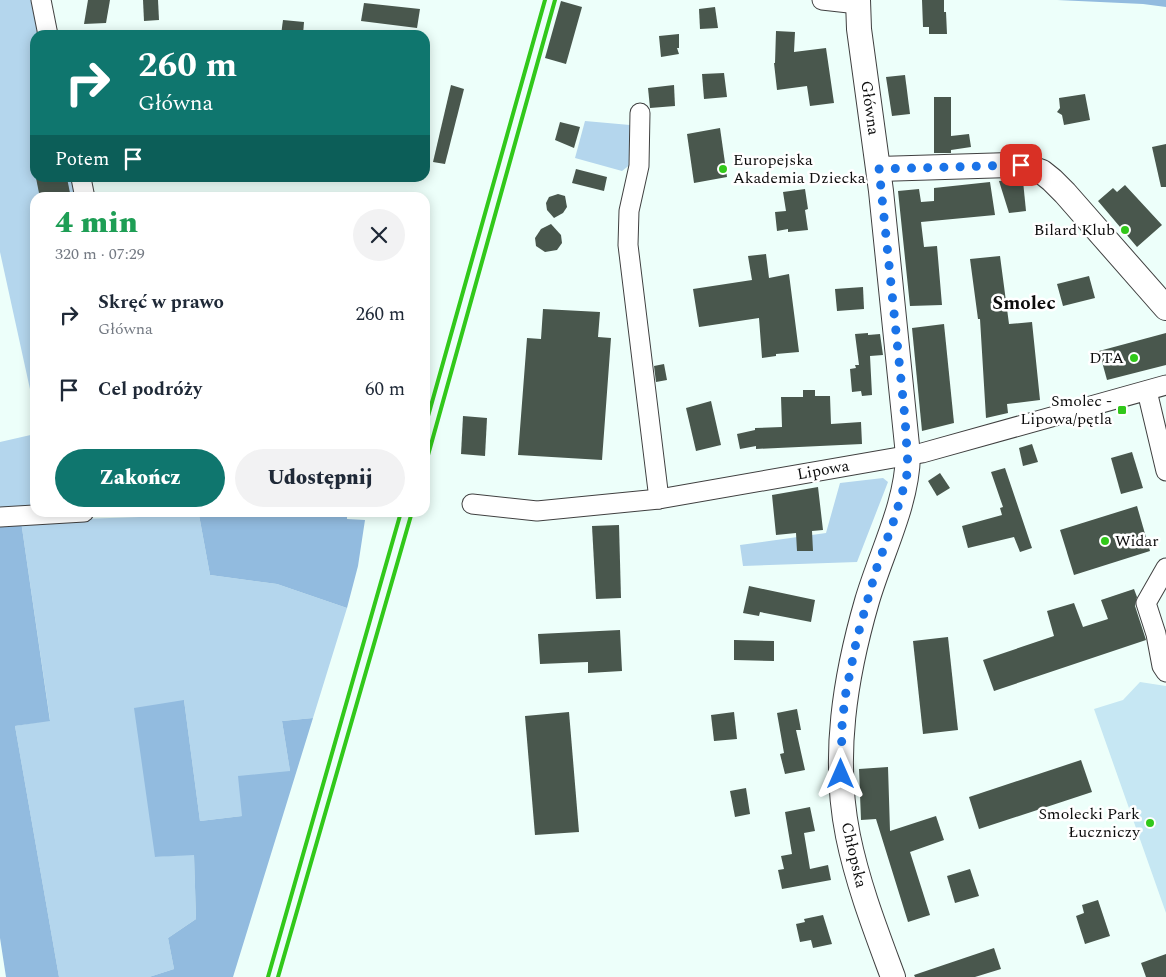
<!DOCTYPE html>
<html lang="pl">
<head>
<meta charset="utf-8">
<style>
  :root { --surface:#fff; --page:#f2f2f3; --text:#1f2937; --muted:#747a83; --accent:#0f766e }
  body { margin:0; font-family:Spectral,serif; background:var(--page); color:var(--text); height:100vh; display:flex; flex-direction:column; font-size:19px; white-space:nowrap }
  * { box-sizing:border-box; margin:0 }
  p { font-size:16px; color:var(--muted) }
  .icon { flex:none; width:28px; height:28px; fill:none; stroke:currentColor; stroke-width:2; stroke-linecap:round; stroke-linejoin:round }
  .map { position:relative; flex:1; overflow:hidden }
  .panel { position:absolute; left:30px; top:192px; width:400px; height:325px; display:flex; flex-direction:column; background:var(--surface); border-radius:15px; box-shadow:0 2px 12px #0003 }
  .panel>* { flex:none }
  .hud { position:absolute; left:30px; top:30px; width:400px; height:152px; border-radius:15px; box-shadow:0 2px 12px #0003; background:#0f766e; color:#fff; overflow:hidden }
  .pin { position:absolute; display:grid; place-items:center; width:42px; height:42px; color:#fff; margin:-21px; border-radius:10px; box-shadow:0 2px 8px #0006 }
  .me { position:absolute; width:55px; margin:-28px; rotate:0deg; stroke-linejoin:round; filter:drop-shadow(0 0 4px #0008) }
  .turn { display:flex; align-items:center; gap:18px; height:105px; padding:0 25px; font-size:22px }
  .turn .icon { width:65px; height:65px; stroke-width:2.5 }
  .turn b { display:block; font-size:35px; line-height:42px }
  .then { display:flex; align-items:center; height:48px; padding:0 25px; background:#0003; gap:10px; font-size:19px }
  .round { display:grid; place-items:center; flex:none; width:52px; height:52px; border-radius:26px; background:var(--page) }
  .summary { display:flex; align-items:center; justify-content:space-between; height:85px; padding:0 25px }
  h1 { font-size:30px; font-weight:800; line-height:38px; color:#1e9e55 }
  .action { display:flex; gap:10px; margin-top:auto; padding:10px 25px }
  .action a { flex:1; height:58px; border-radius:30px; background:var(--accent); color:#fff; font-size:20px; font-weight:800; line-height:58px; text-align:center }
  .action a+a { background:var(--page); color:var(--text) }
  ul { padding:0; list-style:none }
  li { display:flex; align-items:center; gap:15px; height:75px; padding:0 25px }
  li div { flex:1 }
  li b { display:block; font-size:19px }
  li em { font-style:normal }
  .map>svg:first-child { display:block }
  .green { fill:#b4d6ed }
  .forest { fill:#92bbdf }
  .pitch { fill:#c6e7f3 }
  .building { fill:#49574d }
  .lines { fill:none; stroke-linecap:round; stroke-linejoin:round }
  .minor-casing { stroke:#404040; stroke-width:21 }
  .tertiary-casing { stroke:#404040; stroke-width:26 }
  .minor { stroke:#fff; stroke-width:19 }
  .tertiary { stroke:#fff; stroke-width:24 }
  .rail { stroke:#31c81a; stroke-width:4 }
  .route { stroke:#1a73e8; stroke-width:9; stroke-dasharray:0 16.2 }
  .poi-dot { fill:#31c81a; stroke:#fff; stroke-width:2 }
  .labels { text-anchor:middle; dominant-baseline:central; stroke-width:5; stroke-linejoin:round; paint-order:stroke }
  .street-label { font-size:16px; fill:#0d0d0d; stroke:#fff }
  .poi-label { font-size:16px; fill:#0d0d0d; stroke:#fff; text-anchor:end }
  .quarter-label { font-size:19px; font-weight:bold; fill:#0d0d0d; stroke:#fff }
</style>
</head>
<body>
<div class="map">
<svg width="1166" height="977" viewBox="0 0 1166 977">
  <rect width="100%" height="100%" fill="#edfffa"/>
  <g class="green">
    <path d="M0 0H37L40 35H35V178H77L80 197 35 198V412L0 252Z"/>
    <path d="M585 121 630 125 631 164 622 171 575 158Z"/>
    <path d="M35 434V509L0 511V442Z"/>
    <path d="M883 478 888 482 857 562 743 566 740 545 826 533 840 483Z"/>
    <path d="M199 515 210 575 277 584 347 608 313 718 282 721 290 771 242 816 200 821 184 700 155 857 194 854 196 919 168 938 174 969 149 977H59L15 726 50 720 21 521Z"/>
  </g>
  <g class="forest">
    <path d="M1057 0H1166V7L1143 4Z"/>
    <path d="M243 512 347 513V519L365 520 358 566 347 608 277 584 210 575 199 515Z"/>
    <path d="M21 521 50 721 15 726 59 977H6L0 938V522Z"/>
    <path d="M184 700 200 821 242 816 238 776 290 771 282 721 313 718 233 977H149L174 969 168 938 196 919 194 855 155 857 134 708Z"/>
  </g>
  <path class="pitch" d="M1140 682 1166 686V913L1094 709 1123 700Z"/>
  <g class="building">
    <path d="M88 0H110L106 23 84 24Z"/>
    <path d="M143 0H158L159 20 144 21Z"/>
    <path d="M922 0H944V12H946L947 34H929V27H923Z"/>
    <path d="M561 1 582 7 566 64 545 58Z"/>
    <path d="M364 3 420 9 417 28 361 21Z"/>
    <path d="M715 7 718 28 700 29 699 9Z"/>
    <path d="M283 20 304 22 303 35H281Z"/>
    <path d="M776 31 795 32 794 52 826 48 834 103 810 106 807 86 777 90 774 63H775Z"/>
    <path d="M679 34V48H677L679 54 661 57 659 36Z"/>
    <path d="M724 73 727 97 704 99 702 74Z"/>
    <path d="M905 75 910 114 892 116 886 77Z"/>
    <path d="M451 85 464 89 445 164 433 162Z"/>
    <path d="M674 85 675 106 650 108 648 88Z"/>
    <path d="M1085 94 1090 120 1064 125 1062 115 1057 112 1060 108 1059 98Z"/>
    <path d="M934 97H951V136L969 134 971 147 951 150V153H934Z"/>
    <path d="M560 122 580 127 574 148 555 140Z"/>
    <path d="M720 128 727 177 694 183 687 134Z"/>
    <path d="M1166 144V187H1161L1152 147Z"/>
    <path d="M576 169 607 177 604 191 572 183Z"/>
    <path d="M36 178H67L71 198H40Z"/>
    <path d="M1013 179 1023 181 1026 211 1009 213 999 181Z"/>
    <path d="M990 182 995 215 921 222 924 247 937 246 942 305 910 306 898 191 919 189 921 202 934 201V188Z"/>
    <path d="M1125 185 1162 225 1137 247 1098 201 1113 188 1117 192Z"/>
    <path d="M805 189 808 209 805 210 808 230 788 232V229L777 231 775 212 786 211 783 192Z"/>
    <path d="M558 194 565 196 567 207 563 213 554 218 547 210 546 203 549 197Z"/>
    <path d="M551 224 561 235 562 243 557 250 545 252 536 246 535 238 541 229Z"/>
    <path d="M766 254 769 278 789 274 799 352 776 354V356L762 358 759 318 699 327 693 289 752 280 748 256Z"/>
    <path d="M1000 256 1009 324 1032 322 1040 400 1007 404 1008 413 986 418 980 319H978L970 259Z"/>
    <path d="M1089 276 1095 298 1063 306 1057 284Z"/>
    <path d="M863 287 864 309 837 311 835 289Z"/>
    <path d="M543 309 600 312 598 337 611 338 602 460 518 455 527 338 541 339Z"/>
    <path d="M944 324 954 423 922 431 912 328Z"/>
    <path d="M868 333V335L880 334 883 355 870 356 872 395 862 396 861 391 852 392 850 369 856 368 855 365H859L855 334Z"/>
    <path d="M1166 333V365L1107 380 1099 351Z"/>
    <path d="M664 364 667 380 656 382 654 366Z"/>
    <path d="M803 390H815V396H830L831 424 861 422 862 444 756 449V446L740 449 737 434 755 430V428L782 427 781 397H803Z"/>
    <path d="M711 401 721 445 696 451 686 408Z"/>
    <path d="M463 416 487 418 485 456 461 454Z"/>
    <path d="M1032 444 1038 462 1023 466 1019 448Z"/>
    <path d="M1132 452 1143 488 1121 494 1111 458Z"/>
    <path d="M1005 468 1032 548 1020 552 1014 537 968 548 962 526 1002 515 1000 508 1003 507 991 472Z"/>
    <path d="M940 473 950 488 937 496 928 481Z"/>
    <path d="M818 487 823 530 812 531 813 551H797L796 533 776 535 772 495Z"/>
    <path d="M1137 506 1150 551 1074 575 1060 530Z"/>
    <path d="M619 525 621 598 596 599 592 526Z"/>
    <path d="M749 586 815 600 811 622 760 612 759 616 743 613Z"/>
    <path d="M1134 589 1137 597 1135 606 1146 640 994 691 983 660 1054 636 1047 611 1074 603 1083 627 1108 619 1101 600Z"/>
    <path d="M620 630 622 671 588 673V662L540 664 538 634Z"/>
    <path d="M948 637 958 730 923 734 913 641Z"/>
    <path d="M734 640 774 641V661L734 660Z"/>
    <path d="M797 709 801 730H796L805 770 785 774 780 754 784 753 777 713Z"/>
    <path d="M569 712 579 832 535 835 525 716Z"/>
    <path d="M734 712 737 739 714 741 711 715Z"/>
    <path d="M1081 760 1092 792 979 829 969 797Z"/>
    <path d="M888 767 890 831 936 816 944 840 910 852 930 915 908 922 876 819 861 820 859 769Z"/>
    <path d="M746 788 750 814 735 817 730 791Z"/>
    <path d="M810 807 815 831 804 833 810 869 828 865 831 880 782 889 778 870 784 869 781 856 792 854 785 812Z"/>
    <path d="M970 869 979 896 955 903 947 876Z"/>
    <path d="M1098 900 1110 936 1085 944 1076 916 1084 913 1082 905Z"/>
    <path d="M823 915 832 944 813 948 811 940 800 942 796 924 805 922 804 919Z"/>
    <path d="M994 948 1001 969 975 977H915L914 975Z"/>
    <path d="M1166 954V977H1146L1141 963Z"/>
  </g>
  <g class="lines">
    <defs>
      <g id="minor">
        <path d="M41 0 48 35"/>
        <path d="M822 0 858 4"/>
        <path d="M640 113 639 166 629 211 628 245 659 499"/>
        <path d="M81 178 85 198"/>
        <path d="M1147 391 1166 471"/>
        <path d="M472 504 537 511 659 499 922 453 1166 385"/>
        <path d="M0 517 84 512"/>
        <path d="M1166 568 1146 603 1156 634 1162 666 1166 672"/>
      </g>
      <g id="tertiary">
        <path d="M858 0 859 29 881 191 908 455C907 505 881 553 867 601 845 677 832 757 848 836 858 885 876 931 893 977"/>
        <path d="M879 169 1010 165 1031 168 1042 172 1052 180 1065 193 1166 308"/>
      </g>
    </defs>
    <use href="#minor" class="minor-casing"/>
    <use href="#tertiary" class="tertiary-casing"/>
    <use href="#minor" class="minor"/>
    <use href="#tertiary" class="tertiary"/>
    <g class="rail">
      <path d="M425 427 545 0"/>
      <path d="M425 466 555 0"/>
      <path d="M268 977 401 512"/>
      <path d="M278 977 412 512"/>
    </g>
  </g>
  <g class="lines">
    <path class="route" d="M841 774 842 726 845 697 857 638 876 570 894 520 906 480 908 467 905 418 879 169 1021 165"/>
  </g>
  <g class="poi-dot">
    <circle cx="723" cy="169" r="5"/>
    <circle cx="1125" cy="230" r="5"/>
    <circle cx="1134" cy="358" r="5"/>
    <rect x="1117" y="405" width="10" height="10" rx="2.5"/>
    <circle cx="1105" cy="541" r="5"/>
    <circle cx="1150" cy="823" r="5"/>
  </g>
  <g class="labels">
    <g class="street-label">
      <text transform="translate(870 108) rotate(82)">Główna</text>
      <text transform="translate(823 470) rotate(-10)">Lipowa</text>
      <text transform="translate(854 855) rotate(77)">Chłopska</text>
    </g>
    <g class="poi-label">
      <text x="733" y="160" text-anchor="start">Europejska<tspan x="733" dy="18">Akademia Dziecka</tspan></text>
      <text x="1115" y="230">Bilard Klub</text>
      <text x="1124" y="358">DTA</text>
      <text x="1112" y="401">Smolec -<tspan x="1112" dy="18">Lipowa/pętla</tspan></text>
      <text x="1115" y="541" text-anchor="start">Widar</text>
      <text x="1140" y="814">Smolecki Park<tspan x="1140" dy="18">Łuczniczy</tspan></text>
    </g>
    <g class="quarter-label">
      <text x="1024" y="303">Smolec</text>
    </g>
  </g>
</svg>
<div class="pin" style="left:1021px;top:165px;background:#d93025"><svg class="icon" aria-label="arrive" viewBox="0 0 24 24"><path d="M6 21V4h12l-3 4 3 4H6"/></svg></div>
<svg class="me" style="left:841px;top:774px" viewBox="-20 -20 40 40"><path d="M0-17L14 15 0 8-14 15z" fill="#1a73e8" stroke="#fff" stroke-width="4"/></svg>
<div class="hud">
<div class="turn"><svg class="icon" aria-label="right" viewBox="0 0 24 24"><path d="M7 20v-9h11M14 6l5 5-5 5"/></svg><div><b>260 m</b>Główna</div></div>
<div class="then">Potem<svg class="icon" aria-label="arrive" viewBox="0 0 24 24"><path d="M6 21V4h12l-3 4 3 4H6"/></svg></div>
</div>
<section class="panel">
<div class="summary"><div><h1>4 min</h1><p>320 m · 07:29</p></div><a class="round"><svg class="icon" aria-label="close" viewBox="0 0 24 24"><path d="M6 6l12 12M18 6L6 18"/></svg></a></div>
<ul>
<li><svg class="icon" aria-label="right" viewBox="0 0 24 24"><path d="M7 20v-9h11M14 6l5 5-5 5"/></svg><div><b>Skręć w prawo</b><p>Główna</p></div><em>260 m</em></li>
<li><svg class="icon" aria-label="arrive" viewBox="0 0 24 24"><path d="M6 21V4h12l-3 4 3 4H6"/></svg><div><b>Cel podróży</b></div><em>60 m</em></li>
</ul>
<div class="action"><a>Zakończ</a><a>Udostępnij</a></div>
</section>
</div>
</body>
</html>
